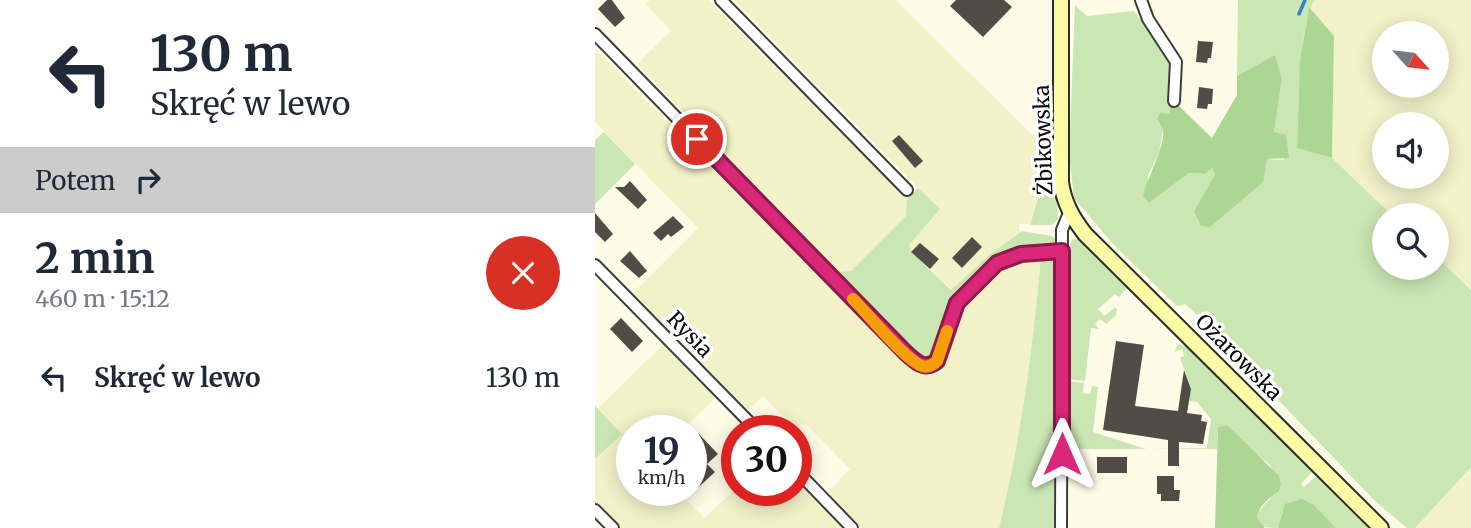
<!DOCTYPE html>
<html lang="pl">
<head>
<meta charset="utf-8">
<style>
  :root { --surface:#fff; --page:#f6f6f7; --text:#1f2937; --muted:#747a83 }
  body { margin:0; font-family:Merriweather,serif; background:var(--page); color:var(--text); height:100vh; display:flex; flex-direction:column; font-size:26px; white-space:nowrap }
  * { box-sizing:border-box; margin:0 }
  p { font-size:23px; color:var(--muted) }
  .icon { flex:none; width:38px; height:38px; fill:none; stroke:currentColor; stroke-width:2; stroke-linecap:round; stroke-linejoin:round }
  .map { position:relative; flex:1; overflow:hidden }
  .side { display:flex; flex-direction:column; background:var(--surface); width:595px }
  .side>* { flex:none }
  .guide { background:#fff; color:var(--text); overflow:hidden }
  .needle { width:46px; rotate:117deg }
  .tools { position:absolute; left:777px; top:21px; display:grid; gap:14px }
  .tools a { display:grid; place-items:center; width:77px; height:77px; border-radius:50%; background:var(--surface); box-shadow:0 4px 18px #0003; font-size:35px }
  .speed { position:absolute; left:21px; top:415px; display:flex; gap:14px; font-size:35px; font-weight:700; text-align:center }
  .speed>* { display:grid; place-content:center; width:91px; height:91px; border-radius:50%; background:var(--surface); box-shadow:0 4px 18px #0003; line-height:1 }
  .speed small { font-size:18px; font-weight:400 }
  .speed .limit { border:10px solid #d22; background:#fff; color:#111 }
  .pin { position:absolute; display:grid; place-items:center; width:60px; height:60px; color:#fff; margin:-30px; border:4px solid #fff; border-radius:50%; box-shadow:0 2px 7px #0007 }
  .me { position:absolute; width:77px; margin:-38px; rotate:0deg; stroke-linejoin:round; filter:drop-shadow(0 0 5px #0008) }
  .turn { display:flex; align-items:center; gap:24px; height:147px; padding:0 35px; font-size:32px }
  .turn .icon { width:91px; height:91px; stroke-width:2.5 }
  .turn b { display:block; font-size:49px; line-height:60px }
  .then { display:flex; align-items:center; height:66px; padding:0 35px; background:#0003; gap:14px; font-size:26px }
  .round { display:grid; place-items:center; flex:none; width:74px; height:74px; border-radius:37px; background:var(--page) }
  .head { display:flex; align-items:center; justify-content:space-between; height:119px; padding:0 35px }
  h1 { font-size:42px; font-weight:700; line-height:52px }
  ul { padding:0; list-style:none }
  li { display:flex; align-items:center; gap:21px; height:91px; padding:0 35px }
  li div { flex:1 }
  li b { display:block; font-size:26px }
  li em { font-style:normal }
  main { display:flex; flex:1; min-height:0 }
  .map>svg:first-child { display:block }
  .farmland { fill:#f2f2c9; fill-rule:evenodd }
  .green { fill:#cae6b3 }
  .forest { fill:#acd693 }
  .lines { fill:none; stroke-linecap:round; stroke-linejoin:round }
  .stream { stroke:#3883c8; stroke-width:3.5 }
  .building { fill:#524c47 }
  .minor-casing { stroke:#3d3d3d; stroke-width:14 }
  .secondary-casing { stroke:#2c2c2c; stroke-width:18 }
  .minor { stroke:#fff; stroke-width:10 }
  .secondary { stroke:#fcfaa4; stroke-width:14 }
  .route-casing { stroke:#8e194d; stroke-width:18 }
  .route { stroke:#db2777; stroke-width:12 }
  .slow { stroke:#f59e0b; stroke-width:12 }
  .labels { text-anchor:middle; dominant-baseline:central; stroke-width:7; stroke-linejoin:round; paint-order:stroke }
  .street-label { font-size:21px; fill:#0a0a0a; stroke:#fff }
</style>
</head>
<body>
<main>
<section class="side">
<div class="guide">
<div class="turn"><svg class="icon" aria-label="left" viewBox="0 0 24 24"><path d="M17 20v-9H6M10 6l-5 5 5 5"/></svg><div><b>130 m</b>Skręć w lewo</div></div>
<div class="then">Potem<svg class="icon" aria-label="right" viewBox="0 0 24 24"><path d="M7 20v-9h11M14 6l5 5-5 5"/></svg></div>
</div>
<div class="head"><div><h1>2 min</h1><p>460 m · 15:12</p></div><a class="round" style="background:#d93025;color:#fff"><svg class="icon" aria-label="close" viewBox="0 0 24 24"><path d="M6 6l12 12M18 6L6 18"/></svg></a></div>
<ul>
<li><svg class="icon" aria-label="left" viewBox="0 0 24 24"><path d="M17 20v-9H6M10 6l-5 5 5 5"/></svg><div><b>Skręć w lewo</b></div><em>130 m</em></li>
</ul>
</section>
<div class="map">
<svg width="876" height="528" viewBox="0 0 876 528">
  <rect width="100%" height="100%" fill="#fefce7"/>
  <g class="farmland">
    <path d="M55 0H113L312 199V215L256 271 242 272 42 64 76 31 50 4Z"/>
    <path d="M139 0H301L456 154 435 224H425L424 233 395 254 357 290 316 252 314 245 344 209Z"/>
    <path d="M720 0H876V290L842 257V215H797L737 158 739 36 714 7ZM789 33H842V86H789ZM789 124H842V177H789Z"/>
    <path d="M0 49 319 370 345 375 364 313 392 280 418 263 446 257 440 327 419 468 404 528H265L236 498 234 491 255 469 212 425 206 424 201 428 168 396 153 410 38 293 103 228 0 122Z"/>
    <path d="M68 345 120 398 87 430H37V490H82L109 518 142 488V490H201V481L249 528H23L0 505V459L26 434 2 409Z"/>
    <path d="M876 467V528H820L833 513Z"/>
  </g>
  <g class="green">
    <path d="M643 0H720C703 21 704 117 702 148L737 158 797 215H789V268H842V257L876 290V467L820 528H812L781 502 601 314 590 304 582 306 519 245 479 198 474 154 480 5 492 16 539 11 576 60 575 114 568 130 564 152 553 176 554 203 594 173 611 174 617 168 620 174 599 211 672 159 689 160 679 132 687 79 680 56 642 76Z"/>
    <path d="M9 132 40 164 0 204V140Z"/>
    <path d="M460 145 463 219 457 225H435L456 155 450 147Z"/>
    <path d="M323 188 345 209 314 245 316 252 356 290 395 254 427 231 457 236 462 241 461 246 456 247 422 251 357 303 339 358 327 361 239 275 242 272 256 271 311 216 312 199Z"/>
    <path d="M482 239 488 242 534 286 524 297 520 294 503 309 509 316 520 308 518 304 522 309 521 315 511 324 505 319 500 324 504 329 496 328 490 381 472 379 473 250 477 240Z"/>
    <path d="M446 257 459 261 460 528H404C426 439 438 349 446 257Z"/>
    <path d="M583 344 592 347 717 472 706 484 709 487 721 476 773 528H741L719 505 687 512V520L683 528C642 528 670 503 684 491L675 465 649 444 632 425 623 427 622 449H555L612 448 616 419 602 402 594 401 596 388 585 358 589 356 587 349 579 352Z"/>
    <path d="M472 381 489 383 488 393 495 394 497 386 503 387 498 432 551 449H479L476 476 472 470V445L480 443 472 442Z"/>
    <path d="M0 406 27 434 0 459Z"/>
  </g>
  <g class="forest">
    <path d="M714 7 739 36 737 158 702 148 705 61Z"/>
    <path d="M680 55 687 79 679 132 691 135 694 158 672 159 668 182 615 227 606 226 599 211 620 174 617 168 611 174 594 173 554 203 548 196C552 179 571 144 568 129 567 126 564 122 562 119L565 113 575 114V105H583L617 138 642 95V76Z"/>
    <path d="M632 425 683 475 686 483 684 491C674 499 664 504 662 518L670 528H620L623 427Z"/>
    <path d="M707 499 719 505 741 528H683L690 504Z"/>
  </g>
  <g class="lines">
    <path class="stream" d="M704 14 710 0"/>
  </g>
  <g class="building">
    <path d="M12 0H17L30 18 20 27 3 9Z"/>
    <path d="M361 0H409L417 7 388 37 355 6Z"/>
    <path d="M603 41 618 42 616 58H613L612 63 601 62Z"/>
    <path d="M604 87 618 89 617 104H613L612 109 602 108Z"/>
    <path d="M304 135 328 161 320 168 297 141Z"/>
    <path d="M35 181 52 200 43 209 20 187H29Z"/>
    <path d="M0 213 18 234 10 242 0 232Z"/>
    <path d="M78 216 89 227 76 237 73 234 66 241 58 233Z"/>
    <path d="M377 237 387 247 367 268 357 258Z"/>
    <path d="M325 243 344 259 335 269 316 252Z"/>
    <path d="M35 251 52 271 44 278 25 261Z"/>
    <path d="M26 318 48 341 37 352 15 329Z"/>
    <path d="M521 341 549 345 540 406 583 411 589 370 596 389 592 413 607 415 606 421 612 422 608 444 584 442V466H573V440L508 430Z"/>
    <path d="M103 433 123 454 112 464 120 472 96 494V440Z"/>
    <rect x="502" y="457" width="30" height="16"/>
    <path d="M562 476H579V490H585L584 501H566V494H562Z"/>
  </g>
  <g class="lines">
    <defs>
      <g id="minor">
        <path d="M126 0 312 190"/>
        <path d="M546 0 553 19 581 62 579 101"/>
        <path d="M0 34 294 336 327 366 332 367 342 361 359 307 402 263 426 254 467 251"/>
        <path d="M0 265 162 430"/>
        <path d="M201 470 257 528"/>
        <path d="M0 510 18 528"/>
        <path d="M466 528 467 230 474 213"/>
      </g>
      <path id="secondary" d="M466 0V182C469 203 477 217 490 234L786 528"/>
    </defs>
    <use href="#minor" class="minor-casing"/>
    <use href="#secondary" class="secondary-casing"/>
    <use href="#minor" class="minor"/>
    <use href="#secondary" class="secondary"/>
  </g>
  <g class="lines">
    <defs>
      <path id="route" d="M102 139 310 352C321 362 329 371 342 361L362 303 402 263 426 254 467 251V454"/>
    </defs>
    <use href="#route" class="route-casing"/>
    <use href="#route" class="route"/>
    <path class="slow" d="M258 299C272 313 311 361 327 366 333 368 338 365 342 361L352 331"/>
  </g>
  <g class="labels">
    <g class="street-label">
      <text transform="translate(448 140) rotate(-92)">Żbikowska</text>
      <text transform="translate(95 334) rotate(46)">Rysia</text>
      <text transform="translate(644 357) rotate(45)">Ożarowska</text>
    </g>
  </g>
</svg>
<div class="tools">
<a><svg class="needle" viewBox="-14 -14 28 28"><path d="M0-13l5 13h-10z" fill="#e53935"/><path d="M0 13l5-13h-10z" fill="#747a83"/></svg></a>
<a><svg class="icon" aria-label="sound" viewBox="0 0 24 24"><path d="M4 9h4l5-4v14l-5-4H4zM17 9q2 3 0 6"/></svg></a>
<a><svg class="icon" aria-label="search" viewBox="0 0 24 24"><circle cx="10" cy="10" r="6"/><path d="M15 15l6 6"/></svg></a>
</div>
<div class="speed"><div>19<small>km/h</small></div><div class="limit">30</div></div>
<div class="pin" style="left:102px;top:139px;background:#d93025"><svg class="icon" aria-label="arrive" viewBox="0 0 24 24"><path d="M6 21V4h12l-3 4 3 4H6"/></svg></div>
<svg class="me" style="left:467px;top:454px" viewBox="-20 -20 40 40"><path d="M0-17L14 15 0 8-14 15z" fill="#db2777" stroke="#fff" stroke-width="4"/></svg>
</div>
</main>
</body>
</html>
